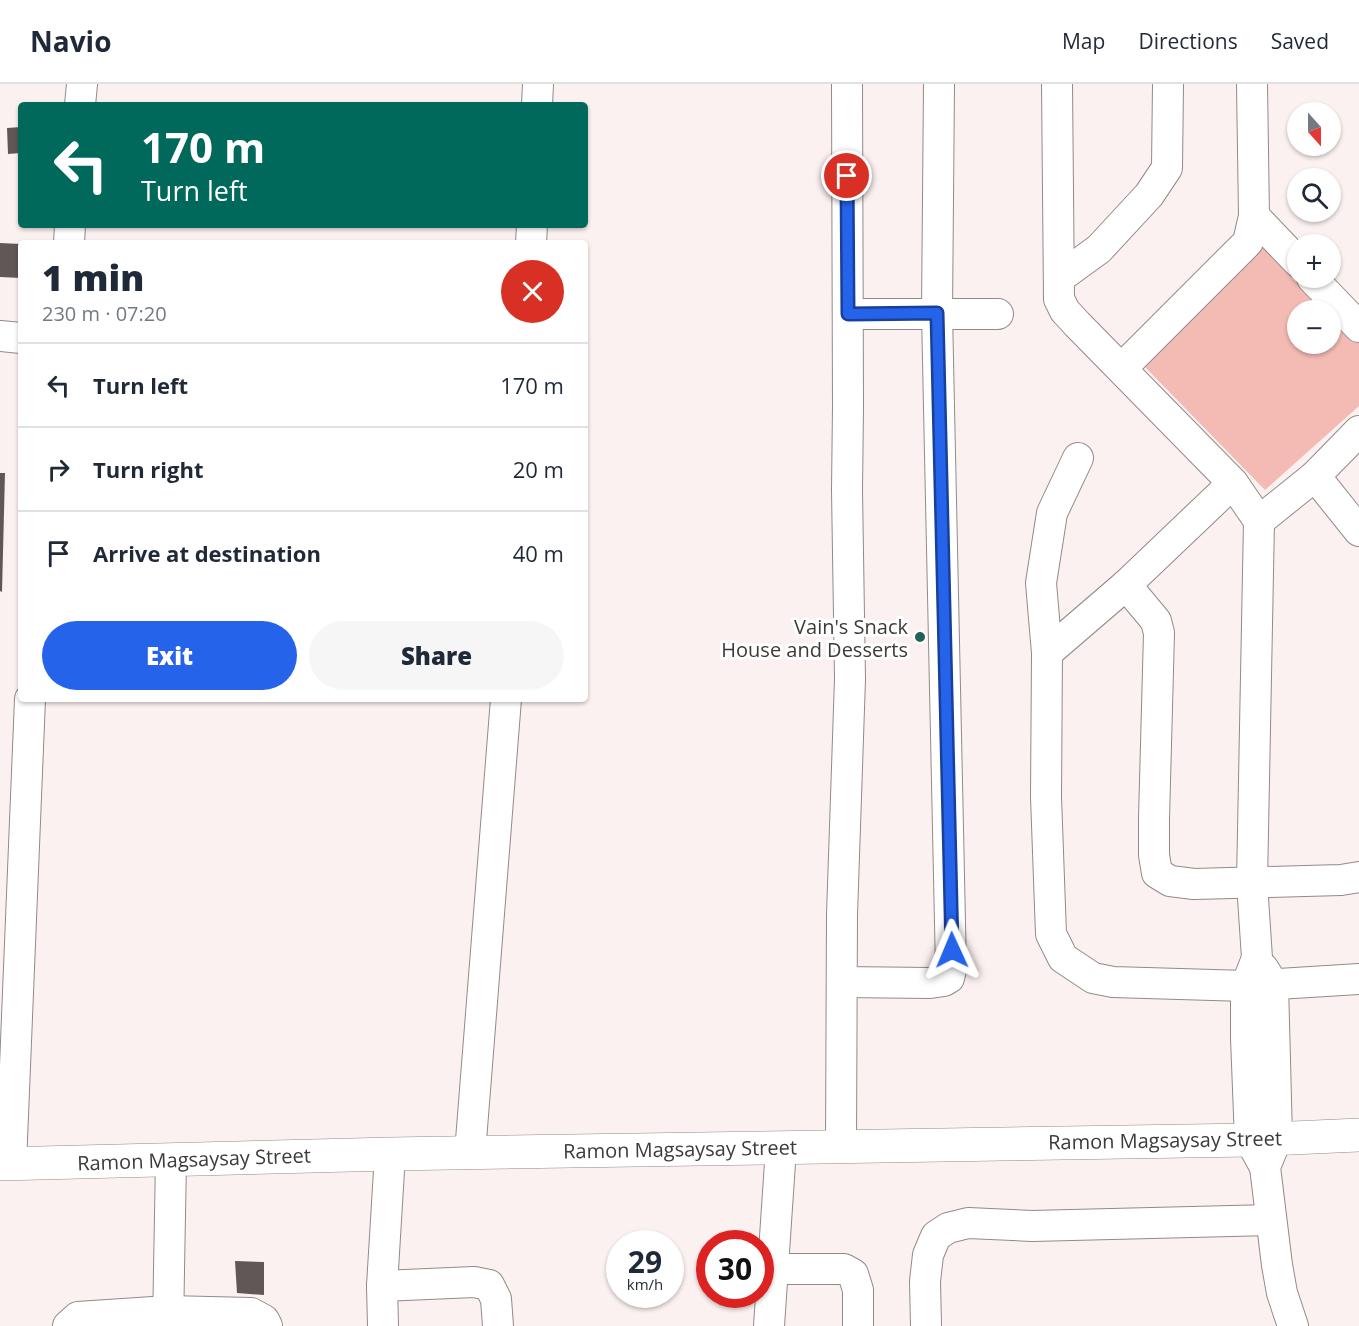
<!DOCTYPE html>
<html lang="en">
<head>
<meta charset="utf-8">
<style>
  :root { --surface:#fff; --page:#f6f6f7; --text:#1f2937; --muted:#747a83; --line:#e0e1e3; --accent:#2563eb }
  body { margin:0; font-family:"Open Sans",sans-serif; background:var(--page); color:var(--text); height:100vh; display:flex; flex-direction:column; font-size:22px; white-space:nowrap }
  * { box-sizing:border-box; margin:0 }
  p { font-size:20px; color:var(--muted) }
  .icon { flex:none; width:33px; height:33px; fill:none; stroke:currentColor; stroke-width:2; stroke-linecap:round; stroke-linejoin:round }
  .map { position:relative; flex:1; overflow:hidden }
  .sheet { position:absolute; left:18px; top:156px; width:570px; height:462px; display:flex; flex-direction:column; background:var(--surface); border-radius:6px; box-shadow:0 2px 4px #0004 }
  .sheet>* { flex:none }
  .guide { position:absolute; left:18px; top:18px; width:570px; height:126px; border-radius:6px; box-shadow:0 2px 4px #0004; background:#00695c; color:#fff; overflow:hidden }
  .needle { width:39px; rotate:159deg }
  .tools { position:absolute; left:1287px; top:18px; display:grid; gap:12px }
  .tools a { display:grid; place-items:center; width:54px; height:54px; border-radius:50%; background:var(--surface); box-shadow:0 2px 4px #0004; font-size:30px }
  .speed { position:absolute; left:606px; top:1146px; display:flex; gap:12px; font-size:30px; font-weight:700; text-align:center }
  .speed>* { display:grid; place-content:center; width:78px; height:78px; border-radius:50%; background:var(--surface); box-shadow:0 2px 4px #0004; line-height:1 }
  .speed small { font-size:15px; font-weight:400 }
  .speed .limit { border:9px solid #d22; background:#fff; color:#111 }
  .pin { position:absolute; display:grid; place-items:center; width:51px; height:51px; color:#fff; margin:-26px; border:3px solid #fff; border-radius:50%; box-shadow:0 2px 6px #0007 }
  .me { position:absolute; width:66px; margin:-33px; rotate:359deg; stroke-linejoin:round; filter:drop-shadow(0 0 4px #0008) }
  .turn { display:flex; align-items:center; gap:21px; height:126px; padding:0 24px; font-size:27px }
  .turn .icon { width:78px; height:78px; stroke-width:2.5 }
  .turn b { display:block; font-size:42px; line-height:51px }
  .round { display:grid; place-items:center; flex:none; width:63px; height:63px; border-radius:32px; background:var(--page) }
  .headline { display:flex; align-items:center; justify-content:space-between; height:102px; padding:0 24px }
  h1 { font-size:36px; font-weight:800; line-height:45px }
  .primary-button { display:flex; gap:12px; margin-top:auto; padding:12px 24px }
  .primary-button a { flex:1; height:69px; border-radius:36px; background:var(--accent); color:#fff; font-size:24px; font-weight:800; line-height:69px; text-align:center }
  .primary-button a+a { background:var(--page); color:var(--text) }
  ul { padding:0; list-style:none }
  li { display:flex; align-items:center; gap:18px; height:84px; padding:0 24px; border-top:2px solid var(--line) }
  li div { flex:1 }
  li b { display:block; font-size:22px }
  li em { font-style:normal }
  header { display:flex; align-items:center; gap:36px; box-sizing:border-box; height:84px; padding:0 30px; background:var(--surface); border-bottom:2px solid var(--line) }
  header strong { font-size:28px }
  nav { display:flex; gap:33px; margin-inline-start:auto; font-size:21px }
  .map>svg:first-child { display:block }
  .green { fill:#f4bab4; fill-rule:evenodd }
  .building { fill:#605857 }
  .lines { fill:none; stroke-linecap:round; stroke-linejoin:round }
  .minor-casing { stroke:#928a89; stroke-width:32 }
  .major-casing { stroke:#928a89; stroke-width:34 }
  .minor { stroke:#fff; stroke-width:30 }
  .major { stroke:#fff; stroke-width:33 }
  .route-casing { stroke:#184099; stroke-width:15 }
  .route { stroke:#2563eb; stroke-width:10 }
  .poi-dot { fill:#216455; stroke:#fff; stroke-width:2 }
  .labels { text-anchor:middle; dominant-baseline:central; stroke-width:6; stroke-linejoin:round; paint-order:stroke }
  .poi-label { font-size:20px; fill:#3d3a39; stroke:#fff; text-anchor:end }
  .street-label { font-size:20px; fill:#3d3a39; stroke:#fff }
</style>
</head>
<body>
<header>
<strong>Navio</strong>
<nav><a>Map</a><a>Directions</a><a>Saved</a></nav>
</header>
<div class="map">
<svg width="1359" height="1242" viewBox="0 0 1359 1242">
  <rect width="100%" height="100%" fill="#fbf1f0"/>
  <path class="green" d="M1270 154 1297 183 1298 194H1307L1359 249V322L1265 406 1145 283ZM1298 226H1330V260H1298Z"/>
  <g class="building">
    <path d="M21 43V69L8 70 7 44Z"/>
    <path d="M0 159 21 160V194L0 193Z"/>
    <path d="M0 389H5L2 508 0 507Z"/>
    <path d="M235 1177 264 1178V1211L237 1209Z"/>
  </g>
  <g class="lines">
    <defs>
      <g id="minor">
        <path d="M1057 0 1059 215 1065 227 1077 240 1233 399 1259 437 1252 799 1257 874 1246 902V954L1250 1056 1265 1083"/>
        <path d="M80 21 82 0"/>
        <path d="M537 21 538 0"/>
        <path d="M1254 132 1298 178"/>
        <path d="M69 159 70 141"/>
        <path d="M531 159 532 141"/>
        <path d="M1059 194 1099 165 1149 111 1167 84 1168 0"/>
        <path d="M1312 194 1359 243"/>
        <path d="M848 230H998"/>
        <path d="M0 252 21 254"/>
        <path d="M1122 284 1248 158 1254 132 1252 0"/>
        <path d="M1078 374 1052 429 1041 499 1047 569 1046 713 1051 850 1063 874 1093 894 1113 898 1246 902 1359 895"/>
        <path d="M1315 392 1359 447"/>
        <path d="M1259 437 1315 392 1359 347"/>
        <path d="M1126 501 1156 537 1159 549 1154 735V771L1157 789 1170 797 1194 800 1341 796 1359 793"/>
        <path d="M1047 569 1126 501 1233 399"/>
        <path d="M1263 884 1273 900 1277 1054 1265 1083 1277 1181 1282 1209 1293 1242"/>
        <path d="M842 898 930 899 944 897 949 894 951 886 937 229 939 0"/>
        <path d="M841 1062 842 831 850 595 847 406 848 323 847 0"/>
        <path d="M470 1069 506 615"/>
        <path d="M11 1080 30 615"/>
        <path d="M774 1185H844L853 1190 858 1206V1242"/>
        <path d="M382 1202 474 1198 489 1201 496 1215 498 1242"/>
        <path d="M68 1242 78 1233 168 1227 251 1229 264 1236 267 1242"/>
        <path d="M168 1242 171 1076"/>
        <path d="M383 1242 382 1202 390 1070"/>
        <path d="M769 1242 781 1064"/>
        <path d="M926 1242 925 1197 928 1171 936 1152 948 1144 968 1139 1032 1142 1271 1136"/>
      </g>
      <path id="major" d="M0 1080 390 1070 1250 1056 1359 1051"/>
    </defs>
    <use href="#minor" class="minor-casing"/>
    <use href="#major" class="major-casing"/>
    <use href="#minor" class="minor"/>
    <use href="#major" class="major"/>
  </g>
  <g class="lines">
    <defs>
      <path id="route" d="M847 92 848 230 937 229 952 866"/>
    </defs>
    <use href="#route" class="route-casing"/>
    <use href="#route" class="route"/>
  </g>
  <circle class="poi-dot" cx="920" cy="553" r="6"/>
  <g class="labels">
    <g class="poi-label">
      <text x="908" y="542">Vain's Snack<tspan x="908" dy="23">House and Desserts</tspan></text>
    </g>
    <g class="street-label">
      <text transform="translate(1165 1056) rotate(-1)">Ramon Magsaysay Street</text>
      <text transform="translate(680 1065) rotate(-1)">Ramon Magsaysay Street</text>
      <text transform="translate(194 1075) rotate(-2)">Ramon Magsaysay Street</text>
    </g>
  </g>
</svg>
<div class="tools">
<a><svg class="needle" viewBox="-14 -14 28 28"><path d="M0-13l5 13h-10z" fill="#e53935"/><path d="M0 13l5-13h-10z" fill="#747a83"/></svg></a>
<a><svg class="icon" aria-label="search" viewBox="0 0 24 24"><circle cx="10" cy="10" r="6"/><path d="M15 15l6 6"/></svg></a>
<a>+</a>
<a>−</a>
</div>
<div class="speed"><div>29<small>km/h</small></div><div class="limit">30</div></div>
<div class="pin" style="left:847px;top:92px;background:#d93025"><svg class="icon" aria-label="arrive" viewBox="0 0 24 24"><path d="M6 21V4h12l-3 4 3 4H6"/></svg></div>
<svg class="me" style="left:952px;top:866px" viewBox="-20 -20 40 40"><path d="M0-17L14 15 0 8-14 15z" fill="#2563eb" stroke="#fff" stroke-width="4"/></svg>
<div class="guide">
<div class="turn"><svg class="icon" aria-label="left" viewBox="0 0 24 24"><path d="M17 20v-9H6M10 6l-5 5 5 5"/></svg><div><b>170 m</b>Turn left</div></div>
</div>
<section class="sheet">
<div class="headline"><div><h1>1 min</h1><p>230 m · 07:20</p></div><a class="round" style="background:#d93025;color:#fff"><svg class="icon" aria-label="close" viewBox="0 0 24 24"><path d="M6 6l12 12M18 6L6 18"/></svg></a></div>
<ul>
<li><svg class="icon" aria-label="left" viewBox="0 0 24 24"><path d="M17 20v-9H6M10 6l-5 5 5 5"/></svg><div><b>Turn left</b></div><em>170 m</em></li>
<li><svg class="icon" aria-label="right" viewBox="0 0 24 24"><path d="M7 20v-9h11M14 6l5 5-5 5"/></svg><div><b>Turn right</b></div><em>20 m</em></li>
<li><svg class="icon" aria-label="arrive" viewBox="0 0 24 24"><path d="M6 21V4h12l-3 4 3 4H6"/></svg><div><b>Arrive at destination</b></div><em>40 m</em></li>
</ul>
<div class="primary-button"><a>Exit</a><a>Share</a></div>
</section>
</div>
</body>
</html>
